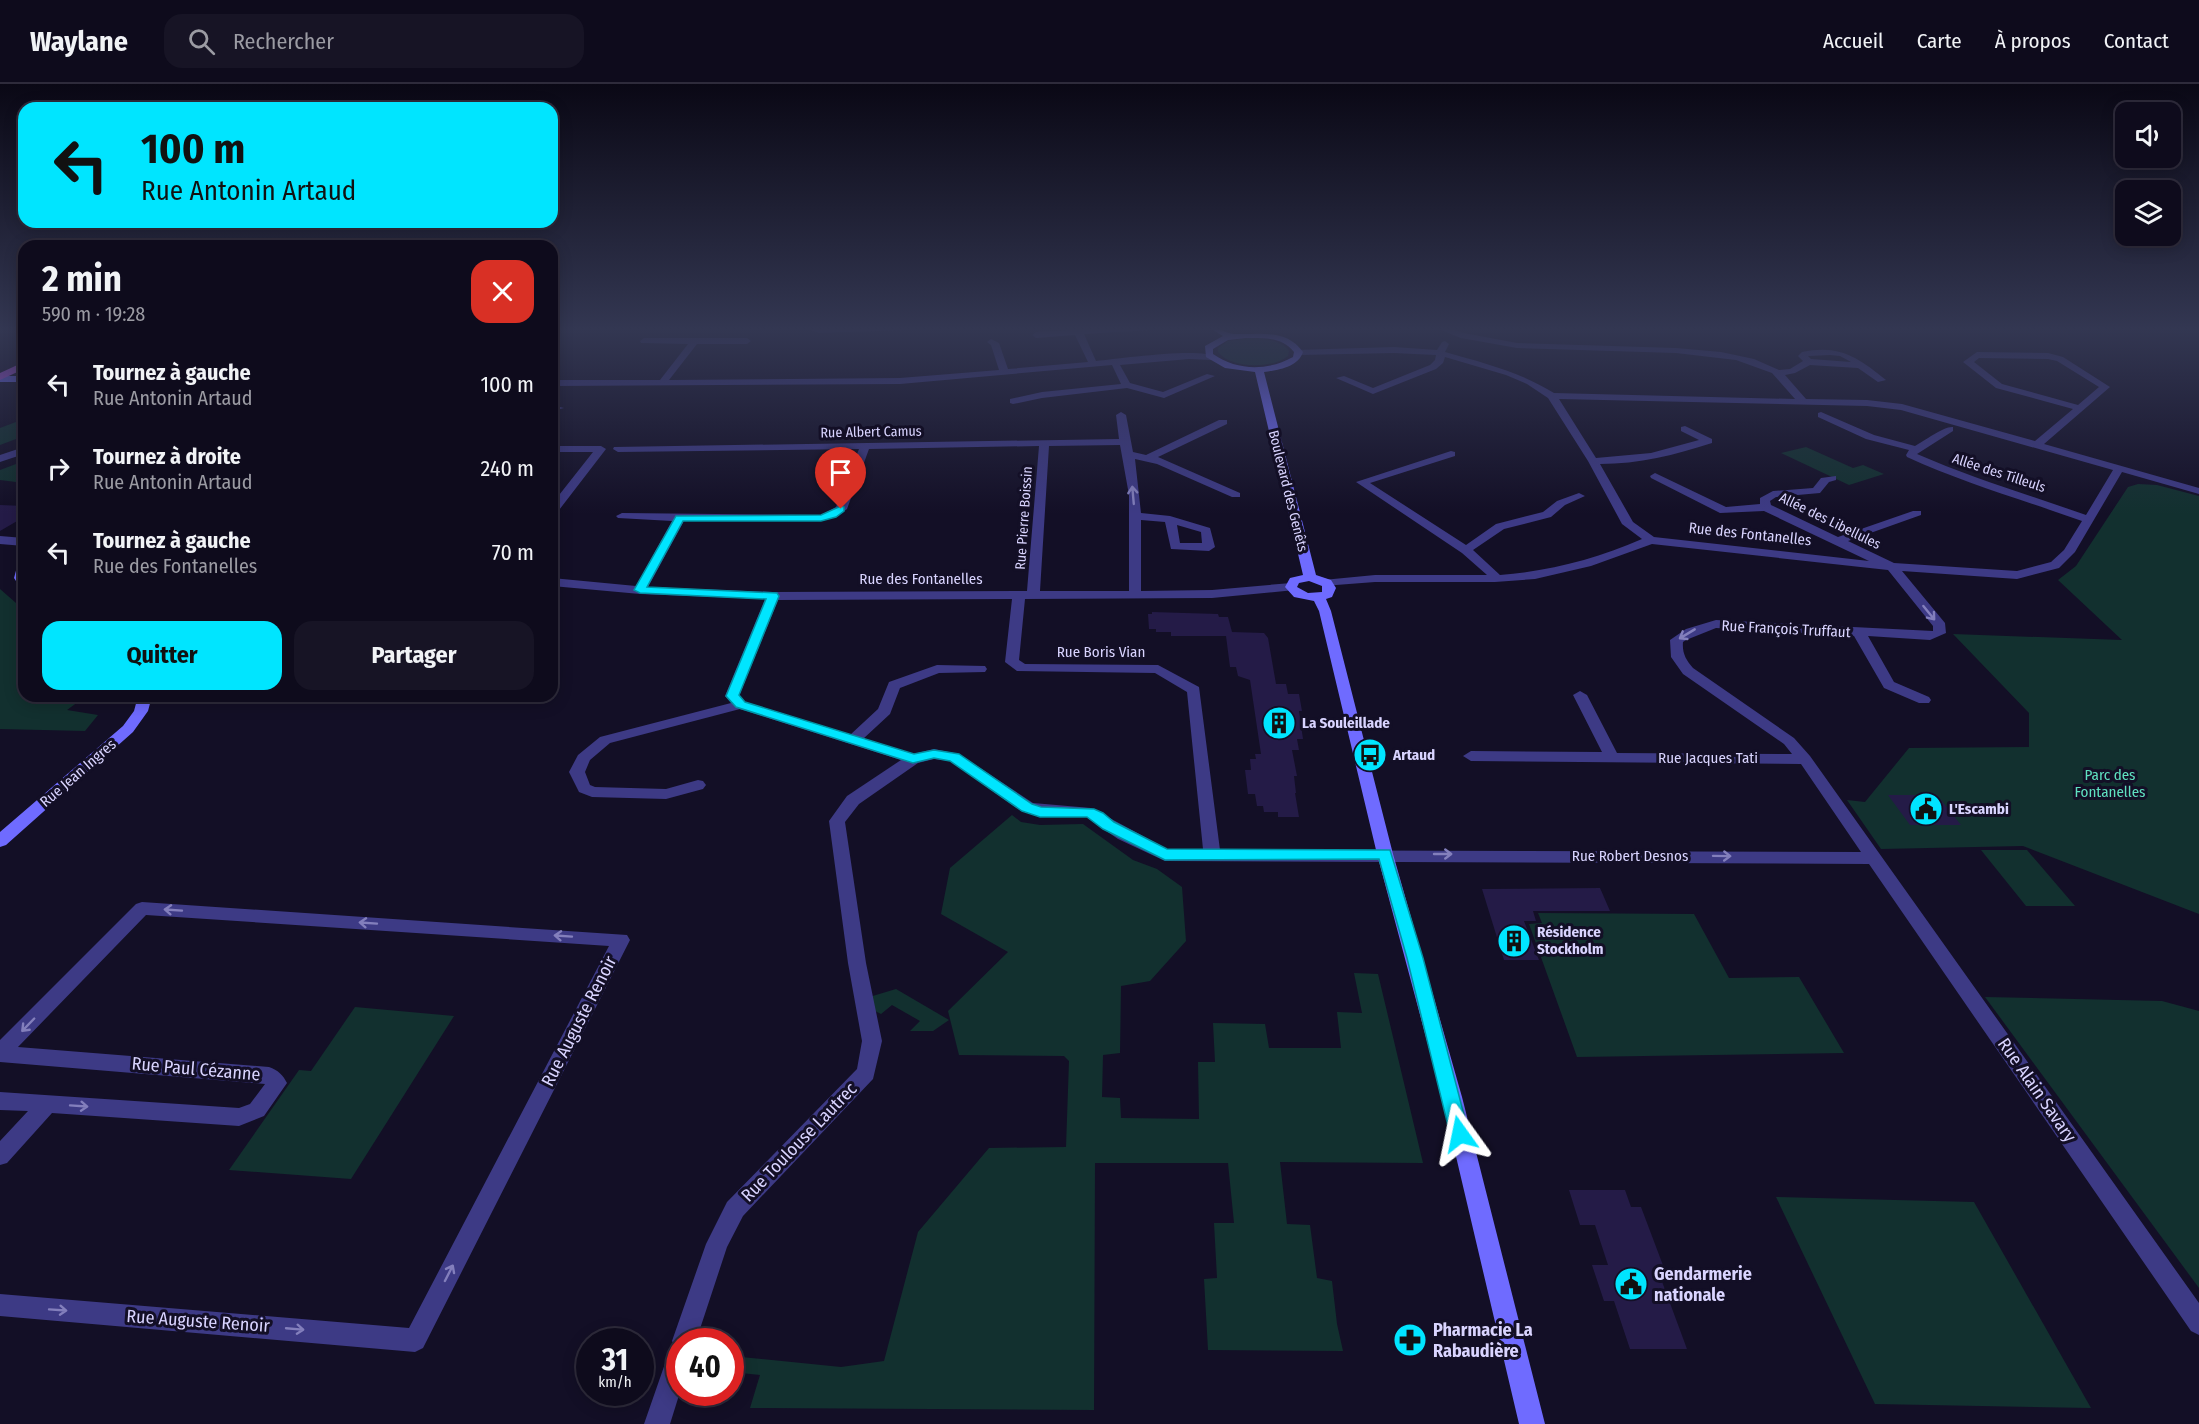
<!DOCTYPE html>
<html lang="fr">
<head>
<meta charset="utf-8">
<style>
  :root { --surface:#0e0b1c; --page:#171425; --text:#f1f3f6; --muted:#9b9ba3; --line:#2e2b3b; --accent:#00e5ff }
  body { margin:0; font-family:"Fira Sans Condensed",sans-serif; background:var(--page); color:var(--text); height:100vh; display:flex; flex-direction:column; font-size:22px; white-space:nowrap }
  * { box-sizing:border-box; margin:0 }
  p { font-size:20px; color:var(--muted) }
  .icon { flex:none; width:33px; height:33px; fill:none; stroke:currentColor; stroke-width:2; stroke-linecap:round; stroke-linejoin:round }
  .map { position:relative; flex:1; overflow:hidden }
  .drawer { position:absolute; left:18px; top:156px; width:540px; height:462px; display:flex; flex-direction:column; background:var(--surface); border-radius:18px; box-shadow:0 3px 15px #0003,0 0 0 2px var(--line) }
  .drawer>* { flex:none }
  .top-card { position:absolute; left:18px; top:18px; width:540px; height:126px; border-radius:18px; box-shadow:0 3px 15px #0003,0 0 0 2px var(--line); background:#00e5ff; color:#111; overflow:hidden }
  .buttons { position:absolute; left:2115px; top:18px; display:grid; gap:12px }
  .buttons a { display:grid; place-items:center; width:66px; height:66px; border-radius:12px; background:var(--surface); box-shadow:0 3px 15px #0003,0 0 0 2px var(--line); font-size:30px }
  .speed { position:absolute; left:576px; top:1244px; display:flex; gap:12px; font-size:30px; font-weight:700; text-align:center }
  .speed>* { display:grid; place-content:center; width:78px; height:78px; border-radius:50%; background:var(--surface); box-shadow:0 3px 15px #0003,0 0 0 2px var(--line); line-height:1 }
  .speed small { font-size:15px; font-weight:400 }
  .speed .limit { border:9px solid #d22; background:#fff; color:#111 }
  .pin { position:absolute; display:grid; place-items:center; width:51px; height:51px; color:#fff; margin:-62px -26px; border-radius:50% 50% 50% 0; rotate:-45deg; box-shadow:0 0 6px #0007 }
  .pin .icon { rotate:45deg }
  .me { position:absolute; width:66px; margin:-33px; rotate:348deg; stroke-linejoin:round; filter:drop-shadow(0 0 4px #0008) }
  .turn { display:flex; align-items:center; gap:21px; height:126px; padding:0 24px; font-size:27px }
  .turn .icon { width:78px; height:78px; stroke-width:2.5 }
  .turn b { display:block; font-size:42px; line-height:51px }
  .round { display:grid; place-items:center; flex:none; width:63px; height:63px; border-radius:18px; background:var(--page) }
  .summary { display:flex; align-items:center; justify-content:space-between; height:102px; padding:0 24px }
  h1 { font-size:36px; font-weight:700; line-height:45px }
  .button { display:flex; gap:12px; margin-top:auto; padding:12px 24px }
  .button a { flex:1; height:69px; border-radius:18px; background:var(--accent); color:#111; font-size:24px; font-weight:700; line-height:69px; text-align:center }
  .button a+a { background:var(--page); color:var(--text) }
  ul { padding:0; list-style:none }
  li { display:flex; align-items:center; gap:18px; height:84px; padding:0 24px }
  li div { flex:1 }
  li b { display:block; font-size:22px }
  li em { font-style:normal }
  header { display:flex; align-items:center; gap:36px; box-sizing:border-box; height:84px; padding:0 30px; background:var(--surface); border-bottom:2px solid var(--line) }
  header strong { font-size:28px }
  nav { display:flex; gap:33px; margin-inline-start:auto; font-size:21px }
  .search { width:420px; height:54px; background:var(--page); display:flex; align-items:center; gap:15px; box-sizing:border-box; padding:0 21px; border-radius:18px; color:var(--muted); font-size:22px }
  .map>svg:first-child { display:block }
  .green { fill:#12302f }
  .building { fill:#241b47 }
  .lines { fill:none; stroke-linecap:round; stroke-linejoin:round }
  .street { fill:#3d3a85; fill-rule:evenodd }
  .secondary { fill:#6f6bff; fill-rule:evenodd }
  .primary { fill:#c25bff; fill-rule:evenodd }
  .oneway { stroke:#837fbc }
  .route { fill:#00e5ff; stroke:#0095a6; stroke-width:1.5 }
  .labels { text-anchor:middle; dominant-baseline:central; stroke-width:6; stroke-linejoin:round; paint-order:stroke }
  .far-street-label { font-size:14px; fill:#d9d4ff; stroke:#130f26 }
  .street-label { font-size:15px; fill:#d9d4ff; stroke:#130f26 }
  .poi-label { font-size:15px; font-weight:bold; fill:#d9d4ff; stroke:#130f26; text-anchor:start }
  .park-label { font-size:15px; fill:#5fe0c0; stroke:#130f26 }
  .near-street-label { font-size:18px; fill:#d9d4ff; stroke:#130f26 }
  .near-poi-label { font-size:18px; font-weight:bold; fill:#d9d4ff; stroke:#130f26; text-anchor:start }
</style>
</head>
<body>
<header>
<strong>Waylane</strong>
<div class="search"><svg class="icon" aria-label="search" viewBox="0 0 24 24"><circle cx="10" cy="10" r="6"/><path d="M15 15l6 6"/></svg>Rechercher</div>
<nav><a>Accueil</a><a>Carte</a><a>À propos</a><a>Contact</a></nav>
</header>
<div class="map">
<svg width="2199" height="1340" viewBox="0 0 2199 1340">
  <rect width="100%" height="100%" fill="#130f26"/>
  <g class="green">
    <path d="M1248 254C1262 254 1280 255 1289 267L1288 272C1272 285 1232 285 1218 268V264L1228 257Z"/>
    <path d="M24 335V352L0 361V344Z"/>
    <path d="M1806 363 1853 384 1863 381 1884 390 1849 401 1781 369Z"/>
    <path d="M24 377V399L0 396V386Z"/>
    <path d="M2138 400 2157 401 2199 412V830L2023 762 1881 765 1847 716 1865 718 1909 664 2029 663V629L1953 550 2122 556 2058 496 2076 482 2128 403Z"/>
    <path d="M0 505 24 526V612H86L67 626 98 631 85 647 0 645Z"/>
    <path d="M1012 731 1021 738 1040 741 1083 740 1133 776 1157 785 1182 803 1186 857 1150 897 1121 902 1120 969 1103 971 1102 1013 1120 1014 1121 1034 1199 1035 1198 978H1215L1213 939 1265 940 1269 964H1341L1337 928 1362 929 1354 889 1378 890 1423 1079 1280 1078 1287 1140 1310 1141 1317 1194 1332 1197 1337 1240 1343 1267 1208 1266 1204 1195 1217 1194 1214 1139H1234L1228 1079H1095L1094 1326 750 1324 760 1291 731 1288V1272L841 1283 884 1277 918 1148 989 1064 1066 1063 1069 977 1064 972 959 971 948 927 1008 868 941 830 950 784Z"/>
    <path d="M1981 766H2027L2075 822H2026Z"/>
    <path d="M1538 829 1694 830 1729 894 1799 893 1844 969 1577 973 1529 840 1542 839Z"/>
    <path d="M896 905 949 936 933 947H910L920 937 892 921 881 930 869 924 866 914Z"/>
    <path d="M1985 913 2162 917 2199 927V1204Z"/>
    <path d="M355 923 454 932 351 1095 229 1086 299 986 311 987Z"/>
    <path d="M1776 1113 1974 1118 2091 1324 1875 1320Z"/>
  </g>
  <g class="building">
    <path d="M0 421 24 422V433L0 447Z"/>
    <path d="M1152 528 1218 530 1219 533H1228L1232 548 1264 549 1268 554 1276 600H1286L1288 610H1299L1302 627H1299L1303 655H1297L1299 666H1292L1297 692H1294L1296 709H1295L1299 733H1278V728H1264L1263 722H1257L1255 710H1248L1245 686H1251L1250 675H1256L1255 670H1261L1250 596 1238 592 1236 583H1230L1226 552H1171V548H1156V545H1149L1148 530H1152Z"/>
    <path d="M1888 711H1937L1961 741H1910Z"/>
    <path d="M1600 804 1610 827H1533L1536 837H1524L1539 876H1504L1482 805Z"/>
    <path d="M1569 1106H1625L1631 1123H1641L1664 1184H1657L1687 1265H1630L1614 1217H1604L1592 1181H1608L1595 1141H1580Z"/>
  </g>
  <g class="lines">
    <g class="street">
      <path d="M803 243H909L905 246 819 249Z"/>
      <path d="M1072 243H1080L1081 245 1155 243 1151 246 1084 250 1096 277C1118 275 1201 263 1216 273L1211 276 1189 275 1120 281 1130 299 1163 308 1207 290 1215 292 1164 314 1127 304 1042 314 1013 320 1010 319V315L1042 308 1121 300 1112 281 900 300 552 302V296H660L688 260 641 259 640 257 644 254H747L751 257 747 260H697L669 296 900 294 999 286 991 261 987 258 991 255 999 259 1008 285 1088 278 1075 251 1036 254 1032 251 1036 248 1073 246Z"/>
      <path d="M1433 243H1444L1464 249 1517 259 1676 264 1721 268 1754 275 1779 286 1790 285 1803 277 1798 272 1802 268C1839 260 1858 273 1886 296L1878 298 1858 284 1810 281 1795 289 1785 291 1806 315 1867 316 1902 320 2035 357 2073 325 1996 304 1963 278 1977 268 2048 269 2063 273 2110 303 2044 360 2199 404V410L2122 388 2075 468 2059 484 2017 495 1902 487 1945 539 1946 549 1930 556 1868 552 1894 598 1929 613 1931 616 1929 619H1919L1884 604 1854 552 1716 544 1686 556 1683 558C1682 569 1686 576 1693 584L1794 654 1810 672 2199 1219V1251L2191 1247 1869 780 1165 777 1118 755 1086 733 1042 732 1021 727 950 677 934 675 918 679 859 720 845 738 866 879 882 957 873 995 743 1132 727 1163 696 1257H680V1308L670 1340H644L668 1271 674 1261 672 1257 706 1160 727 1118 857 985 862 957 848 879 829 737 847 712 901 676 740 625 610 659 590 676 585 688 590 701 595 703 666 705 698 696 703 697 706 701 703 705 666 715 592 713 579 708 569 688 578 671 600 653 731 619 725 612 765 515 640 510 552 502V494L636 502 672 437 618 434 616 432 622 429 821 431 836 423 859 365 618 368 613 365 614 363 1119 355 1116 331 1121 328 1126 331 1133 368 1146 371 1219 336H1227V340L1158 373 1240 409V413H1232L1157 380 1135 375 1141 429 1170 432 1210 444 1215 463 1209 467 1171 465 1165 438 1141 436V507L1212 506 1291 499 1297 503 1295 506 1212 514 1025 515 1019 576 1025 580 1158 581 1199 603 1220 766 1861 768 1801 680 1471 677 1463 672 1471 667 1602 668 1573 611 1580 607 1587 611 1617 669 1792 670 1784 660 1683 590 1671 573 1670 556 1686 545 1716 536 1933 547V542L1888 486 1652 460 1591 482 1535 495 1495 498H1375L1323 502 1321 499 1323 496 1375 491H1487L1462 469 1356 398 1451 367 1455 368V372L1370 399 1466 461 1496 440 1543 428 1557 417 1579 409 1585 412 1565 421 1551 433 1504 445 1473 466 1500 491C1550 487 1596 475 1642 455L1622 440 1588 377 1548 314 1527 300 1506 291 1445 273 1443 279 1436 285 1373 310 1336 294 1344 292 1373 304 1430 281 1435 276 1436 271 1394 269 1299 271 1296 270V266L1394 263 1437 266 1442 258 1445 257 1449 260 1445 268C1484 279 1520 288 1554 309L1795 315 1772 289 1736 276 1676 269 1517 264 1461 254ZM1830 271 1840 272 1851 278 1811 275 1808 272ZM1979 274 2048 275 2057 277 2099 303 2078 321 2002 300 1974 278ZM1559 315 1867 322 1901 326 2113 386 2086 431C2029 411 1972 394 1917 370L1953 347V343C1944 342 1924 357 1915 362L1874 351 1821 328 1818 329V333L1866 355 1909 366 1906 371 1907 373C1964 399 2023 416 2082 437L2064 466 2051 478 2017 487 1894 479 1848 457 1921 431V427H1913L1838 453 1771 421 1770 417 1776 413 1820 409 1829 398 1836 396V392L1821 394 1813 404 1773 407 1760 414V420L1726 423 1655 389 1650 392 1651 394 1720 429 1764 427 1869 477 1654 453 1633 438 1600 380C1639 380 1675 371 1712 359V355L1685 342 1681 343V347L1699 356 1651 369 1596 374ZM1120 361 1129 411V507H1040L1049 362ZM1039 362 1027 507 773 508 648 503 684 437H821L836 433 847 425 869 365ZM1177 441 1201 448 1202 459H1180ZM1012 515 1005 578 1017 587 1155 589 1187 608 1203 765H1167L1091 724 1033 719 959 670 934 665 913 670 863 655 890 630 900 604 939 589 985 588 987 585 985 582 937 581 889 598 878 625 850 651 745 618 739 612 778 516Z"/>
      <path d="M552 321 564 324 552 327Z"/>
      <path d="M552 362H601L606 365 556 430 552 431V420L593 368H552Z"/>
      <path d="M24 363V370L0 378V371Z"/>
      <path d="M0 452 24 454V462L0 460Z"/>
      <path d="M142 818 627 851 630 856 423 1264 415 1268 0 1232V1210L409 1244 609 862 146 831 18 963 269 983C278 986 283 991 287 999L264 1032 239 1042 52 1029 7 1079 0 1081V1057L28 1027 0 1026V1008L239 1024 250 1020 265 1000 0 978V956L136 820Z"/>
    </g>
    <g class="secondary">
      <path d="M1208 243C1218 242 1224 249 1234 250 1260 251 1286 244 1303 268 1298 283 1279 286 1264 288L1316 491 1331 496 1336 504 1332 513 1326 515 1331 527 1393 770 1462 1013 1545 1340H1519L1442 1013 1377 770 1319 527 1314 517 1294 513 1285 503 1290 494 1303 491 1255 288 1225 284 1206 273 1205 262 1223 252ZM1246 254C1264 254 1283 253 1294 268L1293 273C1268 287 1237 287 1213 270V265L1228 256ZM1309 497 1322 502V508L1308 509 1297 503 1299 499Z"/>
      <rect x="0" y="292" width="24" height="6"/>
      <path d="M24 475V504L20 503 14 494 18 479Z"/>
      <path d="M138 612H152L148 627 133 648 6 761 0 763V748L123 642 134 627Z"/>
    </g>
    <path class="primary" d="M24 278V285L0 296V289Z"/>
  </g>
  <defs><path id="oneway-shaft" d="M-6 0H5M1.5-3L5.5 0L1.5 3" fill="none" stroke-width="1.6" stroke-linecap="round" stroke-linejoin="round" transform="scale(1.5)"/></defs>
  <g class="oneway">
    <use href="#oneway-shaft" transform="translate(1133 411) rotate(-95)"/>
    <use href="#oneway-shaft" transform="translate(1929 529) rotate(51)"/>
    <use href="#oneway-shaft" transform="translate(1687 550) rotate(149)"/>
    <use href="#oneway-shaft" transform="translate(1443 770)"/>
    <use href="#oneway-shaft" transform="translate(1722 772) rotate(1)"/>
    <use href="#oneway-shaft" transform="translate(173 826) rotate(-176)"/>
    <use href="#oneway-shaft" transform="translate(368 839) rotate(-176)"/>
    <use href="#oneway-shaft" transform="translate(563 852) rotate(-176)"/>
    <use href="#oneway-shaft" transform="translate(28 941) rotate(134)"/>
    <use href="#oneway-shaft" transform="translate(79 1022) rotate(4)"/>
    <use href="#oneway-shaft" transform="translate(449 1189) rotate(-63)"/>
    <use href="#oneway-shaft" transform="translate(58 1226) rotate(4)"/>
    <use href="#oneway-shaft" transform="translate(295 1245) rotate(5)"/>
  </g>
  <linearGradient id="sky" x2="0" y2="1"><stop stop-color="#0a0815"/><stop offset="0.57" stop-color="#333752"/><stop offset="1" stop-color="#333752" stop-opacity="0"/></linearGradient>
  <rect width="2199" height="430" fill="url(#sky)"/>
  <path class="route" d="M841 422 844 423V427L836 433 821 437H683L647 503 777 509 779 512 739 611 745 618 914 670 934 666 959 670 1032 720 1041 723 1094 725 1103 729 1114 738 1167 765 1390 766 1423 874 1469 1050 1466 1056 1460 1058 1453 1056 1450 1050 1407 874 1379 775 1165 776 1103 745 1087 733H1040L1022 727 950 677 934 674 913 679 736 623 726 612 766 515 640 509 634 506 676 432 821 431Z"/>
  <defs>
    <symbol id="building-disc" viewBox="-11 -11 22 22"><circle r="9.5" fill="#00e5ff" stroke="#130f26"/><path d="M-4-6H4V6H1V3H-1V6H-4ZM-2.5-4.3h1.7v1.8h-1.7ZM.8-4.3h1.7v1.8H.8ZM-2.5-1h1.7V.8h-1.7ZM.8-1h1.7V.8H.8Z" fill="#111"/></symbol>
    <symbol id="bus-disc" viewBox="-11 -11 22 22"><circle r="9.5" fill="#00e5ff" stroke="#130f26"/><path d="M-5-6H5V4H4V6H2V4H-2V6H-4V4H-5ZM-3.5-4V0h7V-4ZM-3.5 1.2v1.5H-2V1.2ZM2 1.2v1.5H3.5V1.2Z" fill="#111"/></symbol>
    <symbol id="civic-disc" viewBox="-11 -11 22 22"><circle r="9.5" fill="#00e5ff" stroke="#130f26"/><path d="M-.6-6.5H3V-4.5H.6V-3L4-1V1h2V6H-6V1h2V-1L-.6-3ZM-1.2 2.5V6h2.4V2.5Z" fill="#111"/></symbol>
    <symbol id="pharmacy-disc" viewBox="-11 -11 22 22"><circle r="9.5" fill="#00e5ff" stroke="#130f26"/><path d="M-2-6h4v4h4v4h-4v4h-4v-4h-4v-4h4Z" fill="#111"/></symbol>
  </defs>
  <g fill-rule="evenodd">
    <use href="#building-disc" x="1260" y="620" width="38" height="38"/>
    <use href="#bus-disc" x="1351" y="652" width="38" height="38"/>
    <use href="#civic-disc" x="1907" y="706" width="38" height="38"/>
    <use href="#building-disc" x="1495" y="838" width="38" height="38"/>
    <use href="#civic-disc" x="1612" y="1181" width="38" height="38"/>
    <use href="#pharmacy-disc" x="1391" y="1237" width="38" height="38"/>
  </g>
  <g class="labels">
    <g class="far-street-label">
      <text transform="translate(871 348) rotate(-1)">Rue Albert Camus</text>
      <text transform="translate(1999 389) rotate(18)">Allée des Tilleuls</text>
      <text transform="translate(1288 407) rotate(76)">Boulevard des Genêts</text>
      <text transform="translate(1024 434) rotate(-86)">Rue Pierre Boissin</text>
      <text transform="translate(1830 437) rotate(26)">Allée des Libellules</text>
    </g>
    <g class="street-label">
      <text transform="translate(1750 450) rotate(6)">Rue des Fontanelles</text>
      <text x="921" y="495">Rue des Fontanelles</text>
      <text transform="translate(1786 545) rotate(3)">Rue François Truffaut</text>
      <text x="1101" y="568">Rue Boris Vian</text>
      <text x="1708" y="674">Rue Jacques Tati</text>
      <text transform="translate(78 689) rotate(-41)">Rue Jean Ingres</text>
      <text x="1630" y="772">Rue Robert Desnos</text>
    </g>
    <g class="poi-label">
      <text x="1302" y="639">La Souleillade</text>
      <text x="1393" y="671">Artaud</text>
      <text x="1949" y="725">L'Escambi</text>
      <text x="1537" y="848">Résidence<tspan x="1537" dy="17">Stockholm</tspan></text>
    </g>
    <g class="park-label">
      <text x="2110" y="691">Parc des<tspan x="2110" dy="17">Fontanelles</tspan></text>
    </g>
    <g class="near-street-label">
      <text transform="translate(579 937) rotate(-63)">Rue Auguste Renoir</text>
      <text transform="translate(196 985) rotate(5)">Rue Paul Cézanne</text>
      <text transform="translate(2037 1006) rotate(55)">Rue Alain Savary</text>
      <text transform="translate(799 1058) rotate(-46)">Rue Toulouse Lautrec</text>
      <text transform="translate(198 1237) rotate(4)">Rue Auguste Renoir</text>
    </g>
    <g class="near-poi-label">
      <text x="1654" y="1190">Gendarmerie<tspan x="1654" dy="21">nationale</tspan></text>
      <text x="1433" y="1246">Pharmacie La<tspan x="1433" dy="21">Rabaudière</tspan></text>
    </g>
  </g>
</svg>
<div class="buttons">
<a><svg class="icon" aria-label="sound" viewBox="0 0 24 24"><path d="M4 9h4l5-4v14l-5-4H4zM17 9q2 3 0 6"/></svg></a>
<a><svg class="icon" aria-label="layers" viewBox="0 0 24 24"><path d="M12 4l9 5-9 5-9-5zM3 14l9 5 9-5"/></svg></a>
</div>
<div class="speed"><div>31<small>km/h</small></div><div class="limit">40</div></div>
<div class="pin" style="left:841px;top:425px;background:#d93025"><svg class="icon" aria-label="arrive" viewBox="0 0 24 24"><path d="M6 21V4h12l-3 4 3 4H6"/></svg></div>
<svg class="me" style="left:1460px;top:1050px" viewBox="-20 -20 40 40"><path d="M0-17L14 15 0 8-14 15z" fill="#00e5ff" stroke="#fff" stroke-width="4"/></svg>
<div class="top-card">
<div class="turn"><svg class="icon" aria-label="left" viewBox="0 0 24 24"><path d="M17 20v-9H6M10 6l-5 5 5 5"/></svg><div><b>100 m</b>Rue Antonin Artaud</div></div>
</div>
<section class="drawer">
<div class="summary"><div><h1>2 min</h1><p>590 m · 19:28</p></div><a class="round" style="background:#d93025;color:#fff"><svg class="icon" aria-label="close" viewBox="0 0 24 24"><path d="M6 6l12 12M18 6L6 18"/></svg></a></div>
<ul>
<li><svg class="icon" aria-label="left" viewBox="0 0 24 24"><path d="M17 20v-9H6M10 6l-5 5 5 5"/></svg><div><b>Tournez à gauche</b><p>Rue Antonin Artaud</p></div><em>100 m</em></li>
<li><svg class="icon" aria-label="right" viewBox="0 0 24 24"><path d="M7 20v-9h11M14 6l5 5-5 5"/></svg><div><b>Tournez à droite</b><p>Rue Antonin Artaud</p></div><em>240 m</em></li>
<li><svg class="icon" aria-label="left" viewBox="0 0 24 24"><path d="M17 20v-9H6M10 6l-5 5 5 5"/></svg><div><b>Tournez à gauche</b><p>Rue des Fontanelles</p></div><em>70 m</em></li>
</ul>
<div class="button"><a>Quitter</a><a>Partager</a></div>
</section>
</div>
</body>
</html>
